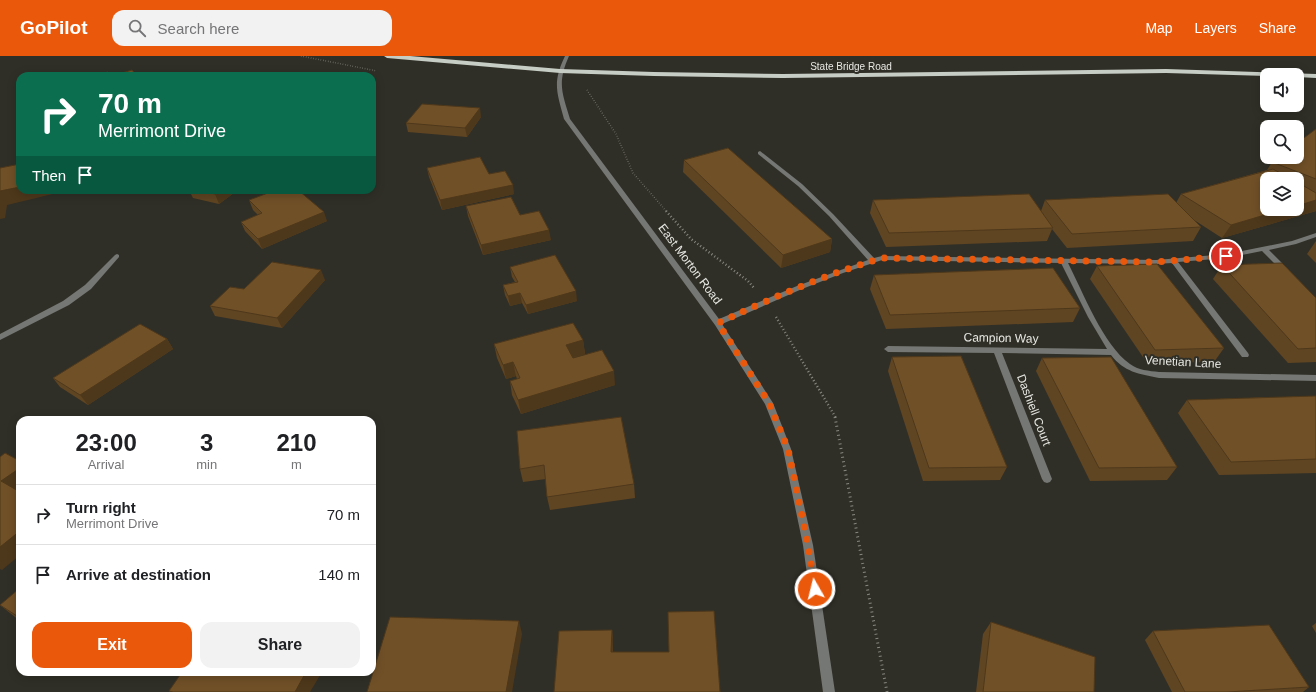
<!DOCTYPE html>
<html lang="en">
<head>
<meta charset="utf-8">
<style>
  :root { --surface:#fff; --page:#f2f2f2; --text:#202124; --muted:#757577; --line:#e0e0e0; --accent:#ea580c }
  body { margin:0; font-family:Helvetica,sans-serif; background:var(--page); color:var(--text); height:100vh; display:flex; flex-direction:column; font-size:15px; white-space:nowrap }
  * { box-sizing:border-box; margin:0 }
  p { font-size:13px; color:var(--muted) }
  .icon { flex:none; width:22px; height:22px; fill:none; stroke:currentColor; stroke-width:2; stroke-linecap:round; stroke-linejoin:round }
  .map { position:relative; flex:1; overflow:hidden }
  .details { position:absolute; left:16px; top:360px; width:360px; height:260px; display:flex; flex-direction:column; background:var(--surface); border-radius:12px; box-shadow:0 2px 10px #0003 }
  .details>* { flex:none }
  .top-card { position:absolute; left:16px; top:16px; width:360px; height:122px; border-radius:12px; box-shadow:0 2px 10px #0003; background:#0b6e4f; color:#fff; overflow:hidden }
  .fabs { position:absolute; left:1260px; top:12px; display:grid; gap:8px }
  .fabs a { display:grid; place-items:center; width:44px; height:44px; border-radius:8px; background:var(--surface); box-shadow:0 2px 10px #0003; font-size:20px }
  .pin { position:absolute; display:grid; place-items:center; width:34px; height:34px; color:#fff; margin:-17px; border:2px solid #fff; border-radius:50%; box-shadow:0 1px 4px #0007 }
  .me { position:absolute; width:44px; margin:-22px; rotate:352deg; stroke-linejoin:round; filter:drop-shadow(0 0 3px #0008) }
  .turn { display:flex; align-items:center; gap:14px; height:84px; padding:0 16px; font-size:18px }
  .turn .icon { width:52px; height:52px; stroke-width:2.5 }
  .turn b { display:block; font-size:28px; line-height:34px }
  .then { display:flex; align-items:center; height:38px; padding:0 16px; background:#0003; gap:8px; font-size:15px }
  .eta { display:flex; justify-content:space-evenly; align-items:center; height:68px; text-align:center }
  .eta b { font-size:24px; font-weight:800; line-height:28px }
  .button { display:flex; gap:8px; margin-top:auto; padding:8px 16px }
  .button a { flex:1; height:46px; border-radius:12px; background:var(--accent); color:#fff; font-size:16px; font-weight:800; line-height:46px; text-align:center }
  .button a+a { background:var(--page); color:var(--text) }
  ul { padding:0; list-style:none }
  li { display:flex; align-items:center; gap:12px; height:60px; padding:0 16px; border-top:1px solid var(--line) }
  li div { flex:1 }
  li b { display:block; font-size:15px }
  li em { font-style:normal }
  header { display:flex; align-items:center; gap:24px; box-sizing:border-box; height:56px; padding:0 20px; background:var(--accent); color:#fff }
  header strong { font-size:19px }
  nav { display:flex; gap:22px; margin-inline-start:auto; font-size:14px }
  .search { width:280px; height:36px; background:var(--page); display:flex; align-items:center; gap:10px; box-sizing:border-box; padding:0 14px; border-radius:12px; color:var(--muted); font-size:15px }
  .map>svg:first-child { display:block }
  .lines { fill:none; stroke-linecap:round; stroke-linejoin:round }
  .path-far2 { stroke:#898881; stroke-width:1.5; stroke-dasharray:0.5 2; stroke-linecap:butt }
  .path-far1 { stroke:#898881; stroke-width:2.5; stroke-dasharray:1 2.5; stroke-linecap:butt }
  .path { stroke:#898881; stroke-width:3; stroke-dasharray:1 3.5; stroke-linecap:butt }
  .minor { fill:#747773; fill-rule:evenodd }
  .trunk { fill:#c6cdc4; fill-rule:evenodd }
  .wall { fill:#604522; fill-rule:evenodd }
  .shaded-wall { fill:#4e381b }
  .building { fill:#705027; stroke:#4e381b }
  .route { stroke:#ea580c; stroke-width:7; stroke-dasharray:0 12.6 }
  .labels { text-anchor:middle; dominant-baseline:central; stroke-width:4; stroke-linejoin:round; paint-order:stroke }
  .far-street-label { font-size:10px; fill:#e7e7e2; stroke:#302f27 }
  .street-label { font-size:12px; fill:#e7e7e2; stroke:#302f27 }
</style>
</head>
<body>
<header>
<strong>GoPilot</strong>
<div class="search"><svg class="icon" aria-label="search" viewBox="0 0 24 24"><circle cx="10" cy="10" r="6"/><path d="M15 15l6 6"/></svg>Search here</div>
<nav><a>Map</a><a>Layers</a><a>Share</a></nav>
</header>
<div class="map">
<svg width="1316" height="636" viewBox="0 0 1316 636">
  <rect width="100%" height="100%" fill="#302f27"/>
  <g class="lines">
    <g class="path-far2">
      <path d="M301 0 377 15"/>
      <path d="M587 34 616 78 633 117 667 156"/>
    </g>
    <g class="path-far1">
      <path d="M666 155 691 183 748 225 754 232"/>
      <path d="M776 261 836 362"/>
    </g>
    <path class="path" d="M835 361 887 636"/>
    <g class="minor">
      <path d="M565 0H569C557 27 562 36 570 63L719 263 797 230 868 204 829 160 798 130 758 98V96L760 95 802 128 833 158 874 202 882 200 1156 204 1227 198 1292 185 1316 177V181L1296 188 1269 194 1288 213 1289 215 1286 217H1284L1262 195 1227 202 1178 206 1248 297 1249 299 1248 301H1242L1172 207 1156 208 1068 207C1083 236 1103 289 1130 308 1138 314 1149 315 1159 316L1316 319V325L1159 322C1139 318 1124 316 1111 299L1002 297 1052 423 1050 426 1047 427 1044 426 1042 423 994 297 888 296 884 293 888 290 1107 293 1088 261 1061 207 882 204 843 217 802 233 722 268 773 347 791 393 813 489 835 636H823L803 489 783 393 765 348 715 269 564 63C557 36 552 27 565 0Z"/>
      <path d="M117 198 119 199V201L91 233 69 249 0 284V278L63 245 85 229 115 199Z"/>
    </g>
    <path class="trunk" d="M384 0H410L560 13 654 16 783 18 1166 13 1316 18V22L1297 21V19H1267V20L1166 17 783 22 654 20 560 17 387 2Z"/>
  </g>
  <g class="wall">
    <path d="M481 61 467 81 408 76 406 67Z"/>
    <path d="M1316 73V155L1222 182 1191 162 1201 171 1193 185 1067 192 1052 173 1047 185 886 191 870 157 873 144 1041 155 1045 144 1176 147 1181 138 1267 114 1272 106ZM1267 123H1297V153Z"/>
    <path d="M684 104 832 183 830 196 781 212 683 116Z"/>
    <path d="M427 112 489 118 514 138 442 154 429 121Z"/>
    <path d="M189 134H238L219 148 193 142Z"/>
    <path d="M249 144 327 165 262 193 245 175 241 166 258 159 253 154Z"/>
    <path d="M466 150 551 184 483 199 468 160Z"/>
    <path d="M1316 185V207L1307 198Z"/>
    <path d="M1222 209 1316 242V306L1288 307 1213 223Z"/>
    <path d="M1097 210 1224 292 1214 306 1147 307 1090 223Z"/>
    <path d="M510 211 577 245 528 258 522 247 510 250 505 239 503 229 515 226 512 221Z"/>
    <path d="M874 219 1080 252 1073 266 886 273 870 233Z"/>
    <path d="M325 224 282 272 215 260 210 250 244 233Z"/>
    <path d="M167 283 173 293 88 349 60 331 53 322Z"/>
    <path d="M583 284 585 298 572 302 615 329 521 358 512 339 510 325 517 323 516 320 506 323 497 302 494 288Z"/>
    <path d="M892 301 1007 411 1000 424 923 425 888 315Z"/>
    <path d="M1042 302 1177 411 1167 424 1090 425 1036 315Z"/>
    <path d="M1316 340V417L1219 419 1178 357 1187 344Z"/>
    <path d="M517 375 634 428 635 442 550 454 547 441 546 423 523 426 520 413Z"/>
    <path d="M20 532V565L0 549Z"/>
    <path d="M668 556 720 636H554L612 574 613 586V596H669Z"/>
    <path d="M991 566 1094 636H976L983 578Z"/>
    <path d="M1316 567V577L1312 570Z"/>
    <path d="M1153 575 1309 631 1303 636H1172L1145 584Z"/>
  </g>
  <g class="shaded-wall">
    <path d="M480 52 481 61 467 81 465 72Z"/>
    <path d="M513 129 514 138 442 154 440 144Z"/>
    <path d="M20 131V134H58L57 137 7 149 5 162 0 163V135Z"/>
    <path d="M221 134H238L219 148 215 138Z"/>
    <path d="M1316 144V155L1222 182 1231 169 1285 153H1297V150Z"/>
    <path d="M324 156 327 165 262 193 258 183Z"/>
    <path d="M549 174 551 184 483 199 481 189Z"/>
    <path d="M832 183 830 196 781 212 783 199Z"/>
    <path d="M321 214 325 224 282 272 277 262Z"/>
    <path d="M576 235 577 245 528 258 526 249Z"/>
    <path d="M520 237 522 247 510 250 508 240Z"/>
    <path d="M167 283 173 293 88 349 80 339Z"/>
    <path d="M583 284 585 298 567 303 566 289Z"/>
    <path d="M513 306 516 320 506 323 503 309Z"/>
    <path d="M614 315 615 329 521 358 518 344Z"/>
    <path d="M20 412V435L14 439 1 425Z"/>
    <path d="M20 475V499L2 514 0 513V491Z"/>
    <path d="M519 565 522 578 512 636H506Z"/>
    <path d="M612 574 613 586 612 608 611 596Z"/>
    <path d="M99 616H107L103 619Z"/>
    <path d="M306 616H322L310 636H295Z"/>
  </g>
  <g class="building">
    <path d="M132 14 137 20H92L108 16 112 20Z"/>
    <path d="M422 48 480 52 465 72 406 67Z"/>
    <path d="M1316 73V123L1272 106 1279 101H1297V87Z"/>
    <path d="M728 92 832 183 783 199 684 104Z"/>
    <path d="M480 101 489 118 505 115 513 129 440 144 427 112Z"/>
    <path d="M20 108V131L0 135V112Z"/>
    <path d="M1273 113 1291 123H1267V153H1285L1231 169 1181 138Z"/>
    <path d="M1297 126 1316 137V144L1297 150Z"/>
    <path d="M196 134H221L215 138Z"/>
    <path d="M276 134H298L324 156 258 183 241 166 262 157 249 144Z"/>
    <path d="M1029 138 1053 172 889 177 873 144Z"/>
    <path d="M1168 138 1201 171 1072 178 1045 144Z"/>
    <path d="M511 141 520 159 539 155 549 174 481 189 466 150Z"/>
    <path d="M555 199 576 235 526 249 520 237 508 240 503 229 518 226 510 211Z"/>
    <path d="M272 206 321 214 277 262 210 250 230 231 244 233Z"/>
    <path d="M1282 207 1316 242V292L1298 293 1222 209Z"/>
    <path d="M1157 208 1224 292 1155 294 1097 210Z"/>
    <path d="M1053 212 1080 252 890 259 874 219Z"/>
    <path d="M573 267 583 284 566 289 573 302 602 294 614 315 518 344 510 325 520 322 513 306 503 309 494 288Z"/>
    <path d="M140 268 167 283 80 339 53 322Z"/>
    <path d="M961 300 1007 411 929 412 892 301Z"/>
    <path d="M1111 301 1177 411 1099 412 1042 302Z"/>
    <path d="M1316 340V403L1231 406 1187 344Z"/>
    <path d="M621 361 634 428 547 441 544 409 520 413 517 375Z"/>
    <path d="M5 397 20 405V412L1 425 20 436V475L0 491V401Z"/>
    <path d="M20 532V562L0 549Z"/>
    <path d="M714 555 720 636H554L559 575 612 574 611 596H669L668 556Z"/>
    <path d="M390 561 519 565 506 636H367Z"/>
    <path d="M991 566 1095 601 1094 636H983Z"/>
    <path d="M1269 569 1309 631 1227 636H1185L1153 575Z"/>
    <path d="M182 616H306L295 636H173L169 635Z"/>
  </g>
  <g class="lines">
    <path class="route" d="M815 533 808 489 788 393 769 347 718 267C772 242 826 218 882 202L1156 206 1226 200"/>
  </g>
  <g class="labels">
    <g class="far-street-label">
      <text x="851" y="10">State Bridge Road</text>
    </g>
    <g class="street-label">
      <text transform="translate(690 208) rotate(53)">East Morton Road</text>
      <text transform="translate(1001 282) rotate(1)">Campion Way</text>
      <text transform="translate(1183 306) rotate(3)">Venetian Lane</text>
      <text transform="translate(1034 354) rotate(69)">Dashiell Court</text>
    </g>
  </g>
</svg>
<div class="fabs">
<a><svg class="icon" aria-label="sound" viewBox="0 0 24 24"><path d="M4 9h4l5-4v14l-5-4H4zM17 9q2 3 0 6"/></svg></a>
<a><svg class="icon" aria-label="search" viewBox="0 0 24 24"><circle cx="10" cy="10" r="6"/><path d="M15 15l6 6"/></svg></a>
<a><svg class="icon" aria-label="layers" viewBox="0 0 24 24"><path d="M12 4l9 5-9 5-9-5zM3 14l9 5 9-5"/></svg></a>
</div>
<div class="pin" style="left:1226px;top:200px;background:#d93025"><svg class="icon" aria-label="arrive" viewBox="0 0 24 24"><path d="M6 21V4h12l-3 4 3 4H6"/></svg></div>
<svg class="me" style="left:815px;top:533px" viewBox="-20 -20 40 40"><circle r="17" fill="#ea580c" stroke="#fff" stroke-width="3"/><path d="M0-11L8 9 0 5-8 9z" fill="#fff"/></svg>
<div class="top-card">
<div class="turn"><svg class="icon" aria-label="right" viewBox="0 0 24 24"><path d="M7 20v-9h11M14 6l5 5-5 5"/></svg><div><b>70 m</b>Merrimont Drive</div></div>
<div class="then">Then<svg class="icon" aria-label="arrive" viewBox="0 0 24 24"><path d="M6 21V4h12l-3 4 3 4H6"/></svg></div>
</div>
<section class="details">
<div class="eta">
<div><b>23:00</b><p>Arrival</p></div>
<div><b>3</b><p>min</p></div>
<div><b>210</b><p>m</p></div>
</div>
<ul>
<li><svg class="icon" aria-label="right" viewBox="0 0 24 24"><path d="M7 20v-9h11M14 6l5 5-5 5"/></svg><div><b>Turn right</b><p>Merrimont Drive</p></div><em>70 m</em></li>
<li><svg class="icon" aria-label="arrive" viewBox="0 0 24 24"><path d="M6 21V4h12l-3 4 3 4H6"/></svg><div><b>Arrive at destination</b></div><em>140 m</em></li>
</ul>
<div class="button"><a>Exit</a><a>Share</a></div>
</section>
</div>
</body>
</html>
